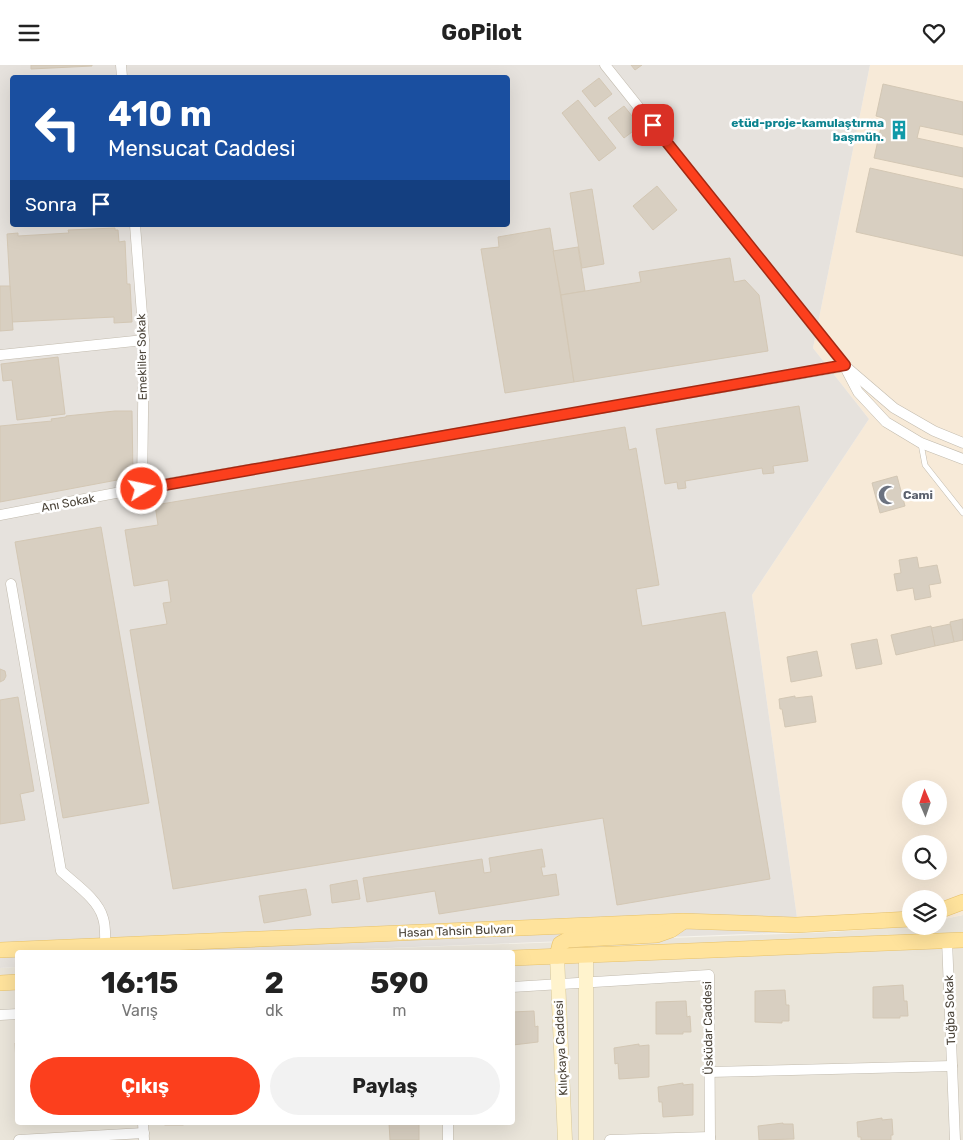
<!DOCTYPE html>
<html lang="tr">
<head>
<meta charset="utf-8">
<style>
  :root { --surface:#fff; --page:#f2f2f2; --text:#222; --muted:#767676; --accent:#fc3f1d }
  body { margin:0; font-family:Rubik,sans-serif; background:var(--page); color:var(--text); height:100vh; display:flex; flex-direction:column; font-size:19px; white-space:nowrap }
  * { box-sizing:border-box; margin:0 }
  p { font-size:16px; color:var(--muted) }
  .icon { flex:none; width:28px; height:28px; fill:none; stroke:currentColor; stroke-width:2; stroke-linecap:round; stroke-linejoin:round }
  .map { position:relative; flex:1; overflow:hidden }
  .sheet { position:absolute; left:15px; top:885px; width:500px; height:175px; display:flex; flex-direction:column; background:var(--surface); border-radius:5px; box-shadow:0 5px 20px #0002 }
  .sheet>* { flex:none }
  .hud { position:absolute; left:10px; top:10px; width:500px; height:152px; border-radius:5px; box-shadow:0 5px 20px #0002; background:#1a4fa0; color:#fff; overflow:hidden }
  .needle { width:32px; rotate:358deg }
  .buttons { position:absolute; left:902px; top:715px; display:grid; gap:10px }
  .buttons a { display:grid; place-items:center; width:45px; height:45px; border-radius:50%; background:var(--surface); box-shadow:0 5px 20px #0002; font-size:25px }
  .pin { position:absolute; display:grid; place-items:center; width:42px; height:42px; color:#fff; margin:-21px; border-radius:10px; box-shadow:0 2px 8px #0006 }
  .me { position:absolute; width:55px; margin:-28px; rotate:80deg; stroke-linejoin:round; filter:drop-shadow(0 0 4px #0008) }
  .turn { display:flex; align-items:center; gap:18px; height:105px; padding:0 15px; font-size:22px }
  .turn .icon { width:65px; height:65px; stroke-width:2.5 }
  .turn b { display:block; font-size:35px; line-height:42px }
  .then { display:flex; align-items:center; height:48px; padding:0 15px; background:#0003; gap:10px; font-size:19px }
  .eta { display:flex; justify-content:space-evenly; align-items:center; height:85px; text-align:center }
  .eta b { font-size:30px; font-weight:700; line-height:35px }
  .action { display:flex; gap:10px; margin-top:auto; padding:10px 15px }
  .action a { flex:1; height:58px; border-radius:30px; background:var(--accent); color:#fff; font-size:20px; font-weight:700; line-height:58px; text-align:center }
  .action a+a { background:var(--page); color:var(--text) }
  header { display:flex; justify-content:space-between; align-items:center; height:65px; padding:0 15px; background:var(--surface); font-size:22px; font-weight:700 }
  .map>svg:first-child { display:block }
  .residential { fill:#eae5da }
  .commercial { fill:#f7ead8; fill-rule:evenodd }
  .industrial { fill:#e6e2dd; fill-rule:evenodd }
  .building { fill:#d8cfc1; stroke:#d3c7b4 }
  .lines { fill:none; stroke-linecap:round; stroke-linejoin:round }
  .lane-casing { stroke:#c2bbae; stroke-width:6 }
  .street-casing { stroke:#c2bbae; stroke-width:11 }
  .secondary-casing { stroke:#d6c79b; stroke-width:15 }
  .primary-casing { stroke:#e6c16a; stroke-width:16 }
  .lane { stroke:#fff; stroke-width:5 }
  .street { stroke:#fff; stroke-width:10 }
  .secondary { stroke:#fff3cd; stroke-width:14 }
  .primary { stroke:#ffe39c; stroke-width:15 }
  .route-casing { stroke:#a42913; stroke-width:12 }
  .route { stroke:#fc3f1d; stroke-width:9 }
  .labels { text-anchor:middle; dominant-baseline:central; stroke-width:5; stroke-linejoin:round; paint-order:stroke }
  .culture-label { font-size:12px; font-weight:bold; fill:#0d838f; stroke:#fff; text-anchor:end }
  .street-label { font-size:12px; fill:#4b4439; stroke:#fff }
  .worship-label { font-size:12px; font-weight:bold; fill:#5b616d; stroke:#fff; text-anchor:start }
</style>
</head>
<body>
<header><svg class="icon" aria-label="menu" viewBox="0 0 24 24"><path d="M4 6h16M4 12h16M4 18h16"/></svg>GoPilot<svg class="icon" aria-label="heart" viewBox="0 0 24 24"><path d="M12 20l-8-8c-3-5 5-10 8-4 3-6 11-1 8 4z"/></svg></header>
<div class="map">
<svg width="963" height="1075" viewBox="0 0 963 1075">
  <rect width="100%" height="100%" fill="#f6f3ec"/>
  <path class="residential" d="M963 850V1075H0V903L17 902 18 1058H512V888L286 887 834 867 904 861H939V855Z"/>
  <path class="commercial" d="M870 0H963V850L939 855V834H911V860L869 865 799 867 752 530 869 354 813 283ZM911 724H939V751H911ZM911 779H939V806H911Z"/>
  <path class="industrial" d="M0 0H870L813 283 869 354 752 530 799 867 286 887 18 888 17 902 0 903ZM12 12H508V160H12Z"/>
  <g class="building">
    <path d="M31 0H92V1L31 4Z"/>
    <path d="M631 0H642L635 5Z"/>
    <path d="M599 13 612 29 595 42 582 26Z"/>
    <path d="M883 19 963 37V70L920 61 917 73 963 83V112L874 93 883 53 876 51Z"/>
    <path d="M578 35 616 83 599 96 562 48Z"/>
    <path d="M624 41 640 61 624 73 608 53Z"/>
    <path d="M870 103 963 124V191L856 167Z"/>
    <path d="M657 121 677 145 653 165 633 141Z"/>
    <path d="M592 124 604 199 582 203 570 128Z"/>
    <path d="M115 163V165H118L119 177 125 176 127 219H130L132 257 114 258V252L12 257 7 169 18 168V171L69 168 68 165Z"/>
    <path d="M550 163 574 317 505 328 481 184 499 182 498 172Z"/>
    <path d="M578 182 585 226 561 230 553 186Z"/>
    <path d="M730 193 734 217 745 215 759 230 768 286 574 317 561 230 641 217 639 207Z"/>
    <path d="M0 221H10L13 265 0 266Z"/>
    <path d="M58 292 65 349 17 355 12 315 3 316 1 299Z"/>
    <path d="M799 341 808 396 773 401 774 408 763 409 762 403 685 416 686 423 678 424 677 417 665 419 656 364Z"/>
    <path d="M115 346H132L133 412 0 437V361L52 356 51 354 66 352V351Z"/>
    <path d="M625 362 629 385 636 383 659 520 636 524 642 561 725 547 770 814 617 840 603 753 173 824 130 565 167 559 163 538 171 537 168 515 134 521 125 465 158 460 155 440Z"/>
    <path d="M897 411 905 441 880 448 872 418Z"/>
    <path d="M101 462 149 738 63 753 15 477Z"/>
    <path d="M917 492 919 503 937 500 941 518 929 520 931 532 915 535 913 523 897 526 894 509 901 508 899 495Z"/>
    <path d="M963 554V575L954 577 950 557Z"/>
    <path d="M950 559 954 577 935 581 931 563Z"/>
    <path d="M931 561 935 581 896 590 891 570Z"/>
    <path d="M877 574 882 599 856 604 851 579Z"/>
    <path d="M817 586 822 611 791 617 787 592Z"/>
    <path d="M0 604 5 606 6 611 4 615 0 617Z"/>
    <path d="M795 631V633L812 631 816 657 785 662 782 644H780L779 634Z"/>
    <path d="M18 632 34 726 20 729 25 755 0 759V635Z"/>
    <path d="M542 784 545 802H541L543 811 556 809 559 830 439 849 435 826 367 837 363 813 482 794 484 808 491 807 489 793Z"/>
    <path d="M357 815 360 834 332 838 330 820Z"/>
    <path d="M306 824 311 850 264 858 259 831Z"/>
    <path d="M903 920 904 936H907L908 951H900V953H873V922Z"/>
    <path d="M785 925 786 940H789V956H782V958L755 957V926Z"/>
    <path d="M686 936 687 952 690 951 691 967H683V969H656V937Z"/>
    <path d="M534 946 535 962 538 961V977L513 980 512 947Z"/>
    <path d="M15 978H18V1018H17Z"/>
    <path d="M639 979V981L649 980V1012L619 1014 618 998 615 999 614 983Z"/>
    <path d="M683 1018V1020L693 1019V1050L663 1052 662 1037H659L658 1022Z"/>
    <path d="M882 1053V1055L892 1054 893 1070H891V1075H861V1072H858L857 1057Z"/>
    <rect x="165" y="1058" width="18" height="2"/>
    <path d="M389 1058H419V1075H390Z"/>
    <path d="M783 1058V1059H793L794 1074 759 1075 758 1061Z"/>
  </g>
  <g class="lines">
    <defs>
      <path id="lane" d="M921 379 925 400 963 448"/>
      <g id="street">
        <path d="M121 0 122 12"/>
        <path d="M605 0 845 301 894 343 934 366 963 378"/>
        <path d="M135 160 144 275 142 423"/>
        <path d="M0 290 144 275"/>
        <path d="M847 306 858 327 886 357 921 378 963 394"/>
        <path d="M0 450 142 423 845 301"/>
        <path d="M11 519 61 806C75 819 98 834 103 853 106 862 105 872 105 881"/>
        <path d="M947 875 955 1075"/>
        <path d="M512 922 709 910 710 1075"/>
        <path d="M0 950 18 949"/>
        <path d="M709 1007 952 1001"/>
        <path d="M143 1058 144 1074"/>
        <path d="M448 1058V1075"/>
        <path d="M19 1075 144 1068"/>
        <path d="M610 1075 710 1072"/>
      </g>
      <g id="secondary">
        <path d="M557 891 565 1075"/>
        <path d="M586 891V1075"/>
      </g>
      <g id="primary">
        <path d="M939 846 963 837"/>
        <path d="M0 885 683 856 796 860 911 854"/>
        <path d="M557 891 560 879 567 875 657 870 671 865 681 858"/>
        <path d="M512 893 963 875"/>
        <path d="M0 918 18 917"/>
      </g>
    </defs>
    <use href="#lane" class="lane-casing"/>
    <use href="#street" class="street-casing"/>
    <use href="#secondary" class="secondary-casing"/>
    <use href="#primary" class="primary-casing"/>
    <use href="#lane" class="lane"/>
    <use href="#street" class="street"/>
    <use href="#secondary" class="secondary"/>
    <use href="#primary" class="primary"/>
  </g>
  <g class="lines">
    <defs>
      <path id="route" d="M142 424 845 300 653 60"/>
    </defs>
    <use href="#route" class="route-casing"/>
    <use href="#route" class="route"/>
  </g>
  <defs>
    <symbol id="building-bare" viewBox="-9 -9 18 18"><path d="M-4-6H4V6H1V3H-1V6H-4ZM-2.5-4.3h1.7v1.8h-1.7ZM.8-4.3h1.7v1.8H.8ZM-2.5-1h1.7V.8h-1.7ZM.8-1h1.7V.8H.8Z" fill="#0f9aa8" stroke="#fff" stroke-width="2.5" paint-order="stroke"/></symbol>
    <symbol id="mosque-bare" viewBox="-9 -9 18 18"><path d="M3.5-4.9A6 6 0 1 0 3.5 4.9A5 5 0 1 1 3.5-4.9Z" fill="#6b7280" stroke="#fff" stroke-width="2.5" paint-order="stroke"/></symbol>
  </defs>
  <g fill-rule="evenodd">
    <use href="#building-bare" x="885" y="51" width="28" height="28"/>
    <use href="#mosque-bare" x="874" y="416" width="28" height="28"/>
  </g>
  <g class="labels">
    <g class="culture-label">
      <text x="884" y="58">etüd-proje-kamulaştırma<tspan x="884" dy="14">başmüh.</tspan></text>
    </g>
    <g class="street-label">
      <text transform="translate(142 292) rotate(-91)">Emekliler Sokak</text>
      <text transform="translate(68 438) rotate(-11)">Anı Sokak</text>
      <text transform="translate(456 866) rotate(-2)">Hasan Tahsin Bulvarı</text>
      <text transform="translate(950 945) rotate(-92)">Tuğba Sokak</text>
      <text transform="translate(708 963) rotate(-91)">Üsküdar Caddesi</text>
      <text transform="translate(561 983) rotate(-93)">Kılıçkaya Caddesi</text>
    </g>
    <g class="worship-label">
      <text x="903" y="430">Cami</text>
    </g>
  </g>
</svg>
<div class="buttons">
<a><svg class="needle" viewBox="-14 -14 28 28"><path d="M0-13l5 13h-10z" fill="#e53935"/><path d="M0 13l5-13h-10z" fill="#767676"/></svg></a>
<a><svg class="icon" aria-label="search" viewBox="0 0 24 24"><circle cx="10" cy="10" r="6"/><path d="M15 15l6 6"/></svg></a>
<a><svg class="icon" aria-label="layers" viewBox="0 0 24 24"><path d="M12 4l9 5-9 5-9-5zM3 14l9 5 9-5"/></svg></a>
</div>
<div class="pin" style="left:653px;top:60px;background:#d93025"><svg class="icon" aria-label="arrive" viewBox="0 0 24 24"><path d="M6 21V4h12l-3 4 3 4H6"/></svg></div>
<svg class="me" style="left:142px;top:424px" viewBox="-20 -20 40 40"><circle r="17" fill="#fc3f1d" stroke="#fff" stroke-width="3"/><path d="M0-11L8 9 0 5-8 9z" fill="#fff"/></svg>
<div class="hud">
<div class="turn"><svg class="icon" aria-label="left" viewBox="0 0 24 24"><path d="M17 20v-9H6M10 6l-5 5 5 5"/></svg><div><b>410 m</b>Mensucat Caddesi</div></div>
<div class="then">Sonra<svg class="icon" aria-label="arrive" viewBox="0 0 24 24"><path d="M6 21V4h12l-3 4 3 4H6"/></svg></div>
</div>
<section class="sheet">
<div class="eta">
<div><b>16:15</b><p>Varış</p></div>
<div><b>2</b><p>dk</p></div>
<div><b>590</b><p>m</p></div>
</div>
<div class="action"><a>Çıkış</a><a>Paylaş</a></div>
</section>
</div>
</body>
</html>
